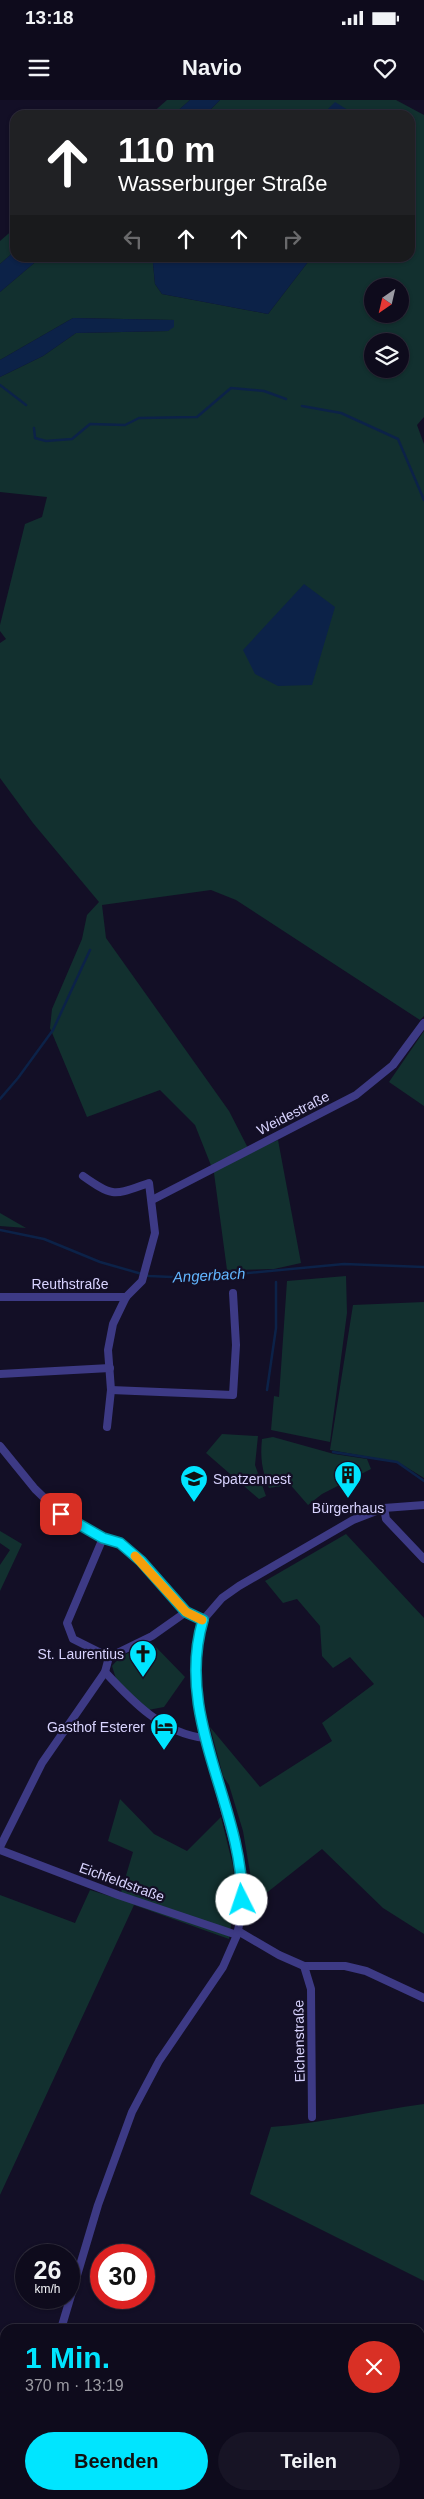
<!DOCTYPE html>
<html lang="de">
<head>
<meta charset="utf-8">
<style>
  :root { --surface:#0e0b1c; --page:#171425; --text:#f1f3f6; --muted:#9b9ba3; --line:#2e2b3b; --accent:#00e5ff }
  body { margin:0; font-family:Arial,sans-serif; background:var(--page); color:var(--text); height:100vh; display:flex; flex-direction:column; font-size:19px; white-space:nowrap }
  * { box-sizing:border-box; margin:0 }
  p { font-size:16px; color:var(--muted) }
  .icon { flex:none; width:28px; height:28px; fill:none; stroke:currentColor; stroke-width:2; stroke-linecap:round; stroke-linejoin:round }
  .map { position:relative; flex:1; overflow:hidden }
  .drawer { position:absolute; left:0px; top:2224px; width:425px; height:176px; display:flex; flex-direction:column; background:var(--surface); border-radius:15px 15px 0 0; box-shadow:0 1px 4px #0004,0 0 0 1px var(--line) }
  .drawer>* { flex:none }
  .top-card { position:absolute; left:10px; top:10px; width:405px; height:152px; border-radius:15px; box-shadow:0 1px 4px #0004,0 0 0 1px var(--line); background:#202124; color:#fff; overflow:hidden }
  .needle { width:32px; rotate:214deg }
  .buttons { position:absolute; left:364px; top:178px; display:grid; gap:10px }
  .buttons a { display:grid; place-items:center; width:45px; height:45px; border-radius:50%; background:var(--surface); box-shadow:0 1px 4px #0004,0 0 0 1px var(--line); font-size:25px }
  .speed { position:absolute; left:15px; top:2144px; display:flex; gap:10px; font-size:25px; font-weight:700; text-align:center }
  .speed>* { display:grid; place-content:center; width:65px; height:65px; border-radius:50%; background:var(--surface); box-shadow:0 1px 4px #0004,0 0 0 1px var(--line); line-height:1 }
  .speed small { font-size:12px; font-weight:400 }
  .speed .limit { border:8px solid #d22; background:#fff; color:#111 }
  .pin { position:absolute; display:grid; place-items:center; width:42px; height:42px; color:#fff; margin:-21px; border-radius:10px; box-shadow:0 2px 8px #0006 }
  .me { position:absolute; width:55px; margin:-28px; rotate:356deg; stroke-linejoin:round; filter:drop-shadow(0 0 4px #0008) }
  .turn { display:flex; align-items:center; gap:18px; height:105px; padding:0 25px; font-size:22px }
  .turn .icon { width:65px; height:65px; stroke-width:2.5 }
  .turn b { display:block; font-size:35px; line-height:42px }
  .lanes { display:flex; align-items:center; height:48px; padding:0 25px; background:#0003; justify-content:center; gap:25px; direction:ltr }
  .lanes .off { opacity:.35 }
  .round { display:grid; place-items:center; flex:none; width:52px; height:52px; border-radius:26px; background:var(--page) }
  .summary { display:flex; align-items:center; justify-content:space-between; height:85px; padding:0 25px }
  h1 { font-size:30px; font-weight:800; line-height:38px; color:var(--accent) }
  .action { display:flex; gap:10px; margin-top:auto; padding:10px 25px }
  .action a { flex:1; height:58px; border-radius:30px; background:var(--accent); color:#111; font-size:20px; font-weight:800; line-height:58px; text-align:center }
  .action a+a { background:var(--page); color:var(--text) }
  .status { display:flex; justify-content:space-between; align-items:center; height:35px; padding:0 25px; background:var(--surface); direction:ltr }
  .status svg { height:14px; fill:currentColor }
  header { display:flex; justify-content:space-between; align-items:center; height:65px; padding:0 25px; background:var(--surface); font-size:22px; font-weight:800 }
  .map>svg:first-child { display:block }
  .green { fill:#12302f; fill-rule:evenodd }
  .water { fill:#0c2248 }
  .lines { fill:none; stroke-linecap:round; stroke-linejoin:round }
  .stream { stroke:#0c2248; stroke-width:2.5 }
  .street { stroke:#3d3a85; stroke-width:8 }
  .route-casing { stroke:#0095a6; stroke-width:12 }
  .route { stroke:#00e5ff; stroke-width:9 }
  .slow { stroke:#f59e0b; stroke-width:9 }
  .labels { text-anchor:middle; dominant-baseline:central; stroke-width:4.5; stroke-linejoin:round; paint-order:stroke }
  .street-label { font-size:14px; fill:#d9d4ff; stroke:#130f26 }
  .poi-label { font-size:14px; fill:#d9d4ff; stroke:#130f26; text-anchor:end }
  .water-label { font-size:15px; font-style:italic; fill:#62b6ff; stroke:#130f26 }
</style>
</head>
<body>
<div class="status"><b>13:18</b><svg viewBox="0 0 49 12"><path d="M0 12V9h3v3zM5 12V6h3v6zM10 12V3h3v9zM15 12V0h3v12zM26 1h20v11H26zM47 4h2v5h-2z"/></svg></div>
<header><svg class="icon" aria-label="menu" viewBox="0 0 24 24"><path d="M4 6h16M4 12h16M4 18h16"/></svg>Navio<svg class="icon" aria-label="heart" viewBox="0 0 24 24"><path d="M12 20l-8-8c-3-5 5-10 8-4 3-6 11-1 8 4z"/></svg></header>
<div class="map">
<svg width="424" height="2399" viewBox="0 0 424 2399">
  <rect width="100%" height="100%" fill="#130f26"/>
  <g class="green">
    <path d="M167 0H190L173 15H150Z"/>
    <path d="M220 0H396L424 15V317L417 325 424 344V916L420 920 236 800 211 790 102 805 106 838 229 1011 250 1052 278 1040 301 1163 274 1169 227 1170 214 1073 195 1025 160 990 87 1017 50 928 52 909 82 839 87 815 99 802 33 723 0 678V543L6 539 0 531V525L25 424 42 417 47 397 0 392V277L43 256 76 233 168 231 174 220 73 218 0 260V192L40 158H160L153 163 155 184 162 194 268 214 311 158H410V15H356L335 3 322 15H205ZM372 186H400V214H372ZM372 241H400V269H372Z"/>
    <path d="M15 128V151L0 164V141Z"/>
    <path d="M424 931V1006L389 982Z"/>
    <path d="M0 1113 26 1128 0 1126Z"/>
    <path d="M346 1176 347 1213 330 1342 271 1330 274 1296 279 1297 287 1181Z"/>
    <path d="M424 1202V1378L398 1362 330 1350 353 1205Z"/>
    <path d="M222 1334 258 1336 255 1365 266 1396 259 1399 206 1353Z"/>
    <path d="M273 1337 334 1354 367 1359 371 1369 322 1394 308 1405 288 1382 282 1386 269 1388C262 1371 260 1357 262 1339Z"/>
    <path d="M0 1431 22 1444 0 1491V1465L10 1450 0 1443Z"/>
    <path d="M346 1434 424 1518V1834L383 1808 322 1749 255 1802 243 1731 229 1685 223 1676 210 1627 260 1687 332 1641 322 1623 374 1584 350 1557 333 1568 322 1556 320 1526 297 1499 283 1503 265 1481Z"/>
    <path d="M151 1542 185 1577 164 1607 148 1610 117 1582 112 1566 120 1557Z"/>
    <path d="M120 1699 154 1734 187 1751 221 1717 233 1766 236 1792 229 1839 134 1805 0 2095V1795L75 1823 90 1790 119 1799 133 1752 108 1741Z"/>
    <path d="M424 2004V2181L250 2094 271 2027C323 2023 373 2011 424 2004Z"/>
    <path d="M424 2275V2399H166L168 2395H420V2283Z"/>
    <path d="M5 2376V2395H39L37 2399H0V2386Z"/>
  </g>
  <g class="water">
    <path d="M190 0H220L205 15H173Z"/>
    <path d="M335 2 356 15H322Z"/>
    <path d="M15 151V158H40L0 192V164Z"/>
    <path d="M160 158H311L268 214 162 194 155 184 153 163Z"/>
    <path d="M73 218 174 220V227L168 231 76 233 43 256 0 277V260Z"/>
    <path d="M304 484 335 507 312 585 278 586 255 574 243 550Z"/>
  </g>
  <g class="lines">
    <g class="stream">
      <path d="M0 285 26 305"/>
      <path d="M302 306 341 313 398 339 424 400"/>
      <path d="M34 328 35 338 46 341 72 339 90 324 125 325 139 318 197 317 231 288 264 291 286 299"/>
      <path d="M0 999 18 978 53 930 90 850"/>
      <path d="M0 1130 44 1139 100 1162 149 1176 195 1178 344 1164 424 1167"/>
      <path d="M267 1290 276 1228V1182"/>
      <path d="M333 1352 397 1362 424 1381"/>
      <path d="M420 2269 424 2261"/>
      <path d="M358 2399 360 2395"/>
    </g>
    <g class="street">
      <path d="M83 1076C114 1098 114 1095 149 1083L155 1133 142 1181 126 1197 113 1224 108 1250 111 1290 107 1327"/>
      <path d="M152 1100 356 995 393 965 424 923"/>
      <path d="M0 1197H126"/>
      <path d="M0 1274 110 1268"/>
      <path d="M111 1290 233 1295 236 1245 233 1193"/>
      <path d="M0 1346 35 1389 61 1414 103 1438 120 1443 141 1461 186 1512 203 1520"/>
      <path d="M384 1408 386 1419 424 1459"/>
      <path d="M103 1438 67 1523 73 1539 109 1557"/>
      <path d="M105 1572C132 1601 163 1634 205 1638"/>
      <path d="M0 1747 42 1663 105 1572 109 1557 152 1536 186 1512"/>
      <path d="M0 1750 118 1795 237 1835"/>
      <path d="M238 1831 279 1855 304 1866H345L366 1871 424 1898"/>
      <path d="M304 1866 311 1889 312 2017"/>
      <path d="M61 2229 98 2105 132 2012 159 1961 223 1867 237 1835 242 1811 240 1767 205 1638 198 1594 195 1558 203 1520 222 1498 239 1486 353 1420 384 1408 424 1405"/>
      <path d="M0 2373 5 2364"/>
    </g>
  </g>
  <g class="lines">
    <defs>
      <path id="route" d="M61 1414 103 1438 120 1443 141 1461 186 1512 203 1520C174 1618 243 1706 242 1800"/>
    </defs>
    <use href="#route" class="route-casing"/>
    <use href="#route" class="route"/>
    <path class="slow" d="M135 1456 186 1512 202 1520"/>
  </g>
  <defs>
    <symbol id="building-pin" viewBox="-11 -11 22 30"><path d="M0 17L-7.5 6A9.5 9.5 0 1 1 7.5 6Z" fill="#00e5ff" stroke="#130f26"/><path d="M-4-6H4V6H1V3H-1V6H-4ZM-2.5-4.3h1.7v1.8h-1.7ZM.8-4.3h1.7v1.8H.8ZM-2.5-1h1.7V.8h-1.7ZM.8-1h1.7V.8H.8Z" fill="#111"/></symbol>
    <symbol id="school-pin" viewBox="-11 -11 22 30"><path d="M0 17L-7.5 6A9.5 9.5 0 1 1 7.5 6Z" fill="#00e5ff" stroke="#130f26"/><path d="M0-5L7-2L0 1L-7-2ZM-4 1L0 2.5L4 1V4Q0 6-4 4Z" fill="#111"/></symbol>
    <symbol id="church-pin" viewBox="-11 -11 22 30"><path d="M0 17L-7.5 6A9.5 9.5 0 1 1 7.5 6Z" fill="#00e5ff" stroke="#130f26"/><path d="M-1.2-6h2.4v3.5h3.3v2.4h-3.3V6h-2.4V-.1h-3.3v-2.4h3.3Z" fill="#111"/></symbol>
    <symbol id="hotel-pin" viewBox="-11 -11 22 30"><path d="M0 17L-7.5 6A9.5 9.5 0 1 1 7.5 6Z" fill="#00e5ff" stroke="#130f26"/><path d="M-6-4.5h1.5V1H6V5H4.5V3h-9V5H-6ZM-4 0a1.8 1.8 0 1 1 3.6 0ZM.5 0V-2.5h3Q6-2.5 6 0Z" fill="#111"/></symbol>
  </defs>
  <g fill-rule="evenodd">
    <use href="#building-pin" x="332" y="1359" width="32" height="43"/>
    <use href="#school-pin" x="178" y="1363" width="32" height="43"/>
    <use href="#church-pin" x="127" y="1538" width="32" height="43"/>
    <use href="#hotel-pin" x="148" y="1611" width="32" height="43"/>
  </g>
  <g class="labels">
    <g class="street-label">
      <text transform="translate(293 1013) rotate(-27)">Weidestraße</text>
      <text x="70" y="1184">Reuthstraße</text>
      <text transform="translate(122 1782) rotate(20)">Eichfeldstraße</text>
      <text transform="translate(299 1941) rotate(-91)">Eichenstraße</text>
    </g>
    <g class="poi-label">
      <text x="213" y="1379" text-anchor="start">Spatzennest</text>
      <text x="348" y="1408" text-anchor="middle">Bürgerhaus</text>
      <text x="124" y="1554">St. Laurentius</text>
      <text x="145" y="1627">Gasthof Esterer</text>
    </g>
    <g class="water-label">
      <text transform="translate(209 1175) rotate(-3)">Angerbach</text>
    </g>
  </g>
</svg>
<div class="buttons">
<a><svg class="needle" viewBox="-14 -14 28 28"><path d="M0-13l5 13h-10z" fill="#e53935"/><path d="M0 13l5-13h-10z" fill="#9b9ba3"/></svg></a>
<a><svg class="icon" aria-label="layers" viewBox="0 0 24 24"><path d="M12 4l9 5-9 5-9-5zM3 14l9 5 9-5"/></svg></a>
</div>
<div class="speed"><div>26<small>km/h</small></div><div class="limit">30</div></div>
<div class="pin" style="left:61px;top:1414px;background:#d93025"><svg class="icon" aria-label="arrive" viewBox="0 0 24 24"><path d="M6 21V4h12l-3 4 3 4H6"/></svg></div>
<svg class="me" style="left:242px;top:1800px" viewBox="-20 -20 40 40"><circle r="19" fill="#fff"/><path d="M0-13L10 11 0 6-10 11z" fill="#00e5ff"/></svg>
<div class="top-card">
<div class="turn"><svg class="icon" aria-label="ahead" viewBox="0 0 24 24"><path d="M12 20V5M6 11l6-6 6 6"/></svg><div><b>110 m</b>Wasserburger Straße</div></div>
<div class="lanes"><svg class="icon off" aria-label="left" viewBox="0 0 24 24"><path d="M17 20v-9H6M10 6l-5 5 5 5"/></svg><svg class="icon" aria-label="ahead" viewBox="0 0 24 24"><path d="M12 20V5M6 11l6-6 6 6"/></svg><svg class="icon" aria-label="ahead" viewBox="0 0 24 24"><path d="M12 20V5M6 11l6-6 6 6"/></svg><svg class="icon off" aria-label="right" viewBox="0 0 24 24"><path d="M7 20v-9h11M14 6l5 5-5 5"/></svg></div>
</div>
<section class="drawer">
<div class="summary"><div><h1>1 Min.</h1><p>370 m · 13:19</p></div><a class="round" style="background:#d93025;color:#fff"><svg class="icon" aria-label="close" viewBox="0 0 24 24"><path d="M6 6l12 12M18 6L6 18"/></svg></a></div>
<div class="action"><a>Beenden</a><a>Teilen</a></div>
</section>
</div>
</body>
</html>
